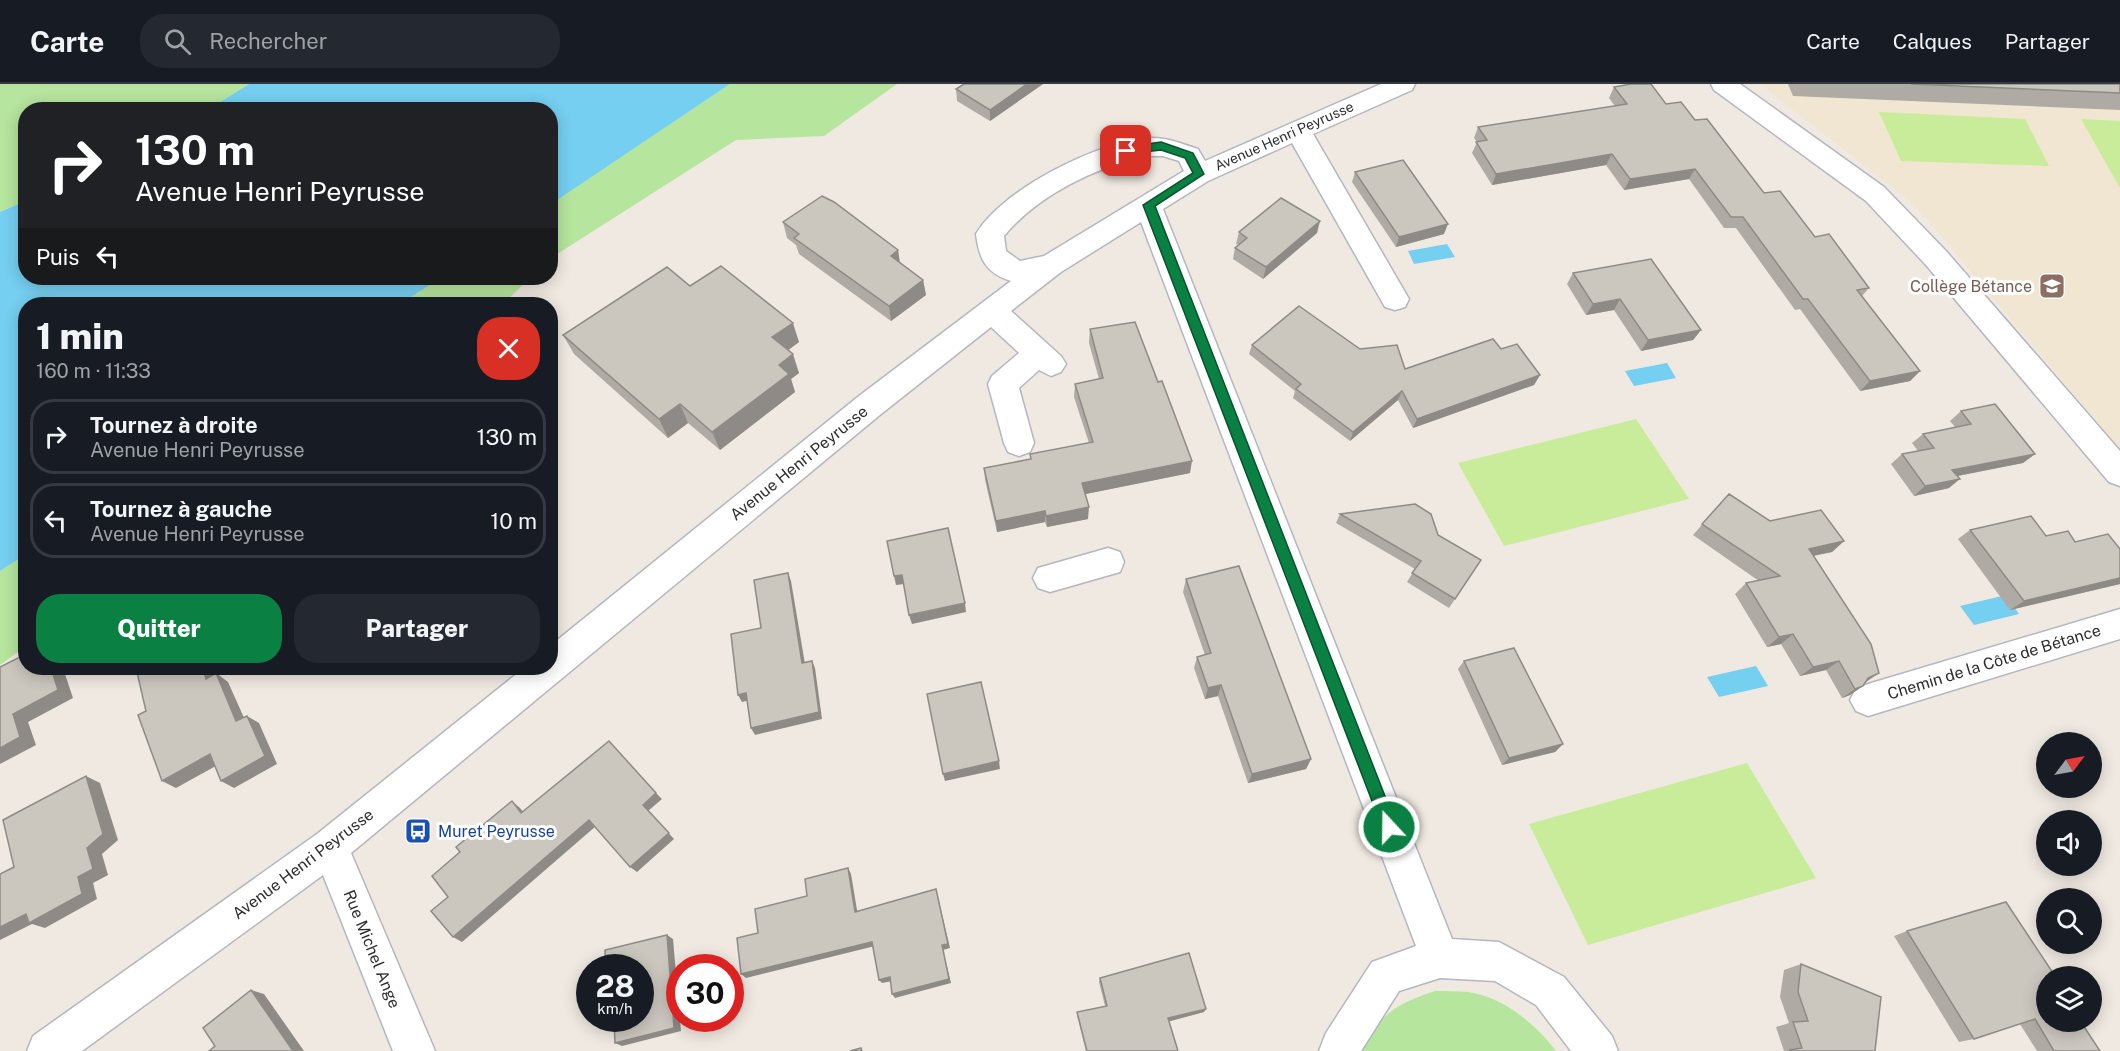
<!DOCTYPE html>
<html lang="fr">
<head>
<meta charset="utf-8">
<style>
  :root { --surface:#171b24; --page:#242831; --text:#f1f3f6; --muted:#9ea1a6; --line:#363941; --accent:#0b8043 }
  body { margin:0; font-family:"Public Sans",sans-serif; background:var(--page); color:var(--text); height:100vh; display:flex; flex-direction:column; font-size:22px; white-space:nowrap }
  * { box-sizing:border-box; margin:0 }
  p { font-size:20px; color:var(--muted) }
  .icon { flex:none; width:33px; height:33px; fill:none; stroke:currentColor; stroke-width:2; stroke-linecap:round; stroke-linejoin:round }
  .map { position:relative; flex:1; overflow:hidden }
  .drawer { position:absolute; left:18px; top:213px; width:540px; height:378px; display:flex; flex-direction:column; background:var(--surface); border-radius:24px; box-shadow:0 3px 15px #0003 }
  .drawer>* { flex:none }
  .guide { position:absolute; left:18px; top:18px; width:540px; height:183px; border-radius:24px; box-shadow:0 3px 15px #0003; background:#202124; color:#fff; overflow:hidden }
  .needle { width:39px; rotate:58deg }
  .fabs { position:absolute; left:2036px; top:648px; display:grid; gap:12px }
  .fabs a { display:grid; place-items:center; width:66px; height:66px; border-radius:50%; background:var(--surface); box-shadow:0 3px 15px #0003; font-size:30px }
  .speed { position:absolute; left:576px; top:870px; display:flex; gap:12px; font-size:30px; font-weight:700; text-align:center }
  .speed>* { display:grid; place-content:center; width:78px; height:78px; border-radius:50%; background:var(--surface); box-shadow:0 3px 15px #0003; line-height:1 }
  .speed small { font-size:15px; font-weight:400 }
  .speed .limit { border:9px solid #d22; background:#fff; color:#111 }
  .pin { position:absolute; display:grid; place-items:center; width:51px; height:51px; color:#fff; margin:-26px; border-radius:12px; box-shadow:0 3px 9px #0006 }
  .me { position:absolute; width:66px; margin:-33px; rotate:339deg; stroke-linejoin:round; filter:drop-shadow(0 0 4px #0008) }
  .turn { display:flex; align-items:center; gap:21px; height:126px; padding:0 18px; font-size:27px }
  .turn .icon { width:78px; height:78px; stroke-width:2.5 }
  .turn b { display:block; font-size:42px; line-height:51px }
  .then { display:flex; align-items:center; height:57px; padding:0 18px; background:#0003; gap:12px; font-size:22px }
  .round { display:grid; place-items:center; flex:none; width:63px; height:63px; border-radius:24px; background:var(--page) }
  .head { display:flex; align-items:center; justify-content:space-between; height:102px; padding:0 18px }
  h1 { font-size:36px; font-weight:800; line-height:45px }
  .button { display:flex; gap:12px; margin-top:auto; padding:12px 18px }
  .button a { flex:1; height:69px; border-radius:24px; background:var(--accent); color:#fff; font-size:24px; font-weight:800; line-height:69px; text-align:center }
  .button a+a { background:var(--page); color:var(--text) }
  ul { padding:0; list-style:none }
  li { display:flex; align-items:center; gap:18px; height:75px; margin:0 12px 9px; padding:0 6px; border:3px solid var(--line); border-radius:24px }
  li div { flex:1 }
  li b { display:block; font-size:22px }
  li em { font-style:normal }
  header { display:flex; align-items:center; gap:36px; box-sizing:border-box; height:84px; padding:0 30px; background:var(--surface); border-bottom:2px solid var(--line) }
  header strong { font-size:28px }
  nav { display:flex; gap:33px; margin-inline-start:auto; font-size:21px }
  .search { width:420px; height:54px; background:var(--page); display:flex; align-items:center; gap:15px; box-sizing:border-box; padding:0 21px; border-radius:24px; color:var(--muted); font-size:22px }
  .map>svg:first-child { display:block }
  .education { fill:#f0e6d1 }
  .green { fill:#b6e59e }
  .pitch { fill:#c9ec9a }
  .water { fill:#75cff0 }
  .lines { fill:none; stroke-linecap:round; stroke-linejoin:round }
  .minor-casing { stroke:#b4b7c1; stroke-width:3 }
  .minor { fill:#fff; fill-rule:evenodd }
  .wall { fill:#afaba4 }
  .shaded-wall { fill:#8e8b86 }
  .building { fill:#cbc7bf; stroke:#8e8b86; stroke-width:1.5 }
  .route { fill:#0b8043; stroke:#07532c; stroke-width:1.5 }
  .labels { text-anchor:middle; dominant-baseline:central; stroke-width:6; stroke-linejoin:round; paint-order:stroke }
  .far-street-label { font-size:14px; fill:#2e2e2e; stroke:#fff }
  .education-label { font-size:16px; fill:#785e54; stroke:#fff; text-anchor:end }
  .street-label { font-size:16px; fill:#2e2e2e; stroke:#fff }
  .transit-label { font-size:16px; fill:#164399; stroke:#fff; text-anchor:start }
</style>
</head>
<body>
<header>
<strong>Carte</strong>
<div class="search"><svg class="icon" aria-label="search" viewBox="0 0 24 24"><circle cx="10" cy="10" r="6"/><path d="M15 15l6 6"/></svg>Rechercher</div>
<nav><a>Carte</a><a>Calques</a><a>Partager</a></nav>
</header>
<div class="map">
<svg width="2120" height="967" viewBox="0 0 2120 967">
  <rect width="100%" height="100%" fill="#efe9e1"/>
  <path class="education" d="M1760 0H2120V365L1924 132 1901 110Z"/>
  <g class="green">
    <path d="M0 0H249L209 25 26 26 25 117 0 128Z"/>
    <path d="M730 0H897L824 52 736 56 551 174 550 120Z"/>
    <path d="M441 194H530L503 220H400Z"/>
    <path d="M25 471V563L0 581V487Z"/>
    <path d="M1435 907C1446 907 1457 907 1468 908 1504 913 1535 940 1556 967H1362C1381 928 1395 921 1435 907Z"/>
  </g>
  <g class="pitch">
    <path d="M1879 28 2025 35 2049 82 1901 77Z"/>
    <path d="M2081 35 2120 37V104Z"/>
    <path d="M1636 335 1689 415 1504 462 1458 379Z"/>
    <path d="M1747 679 1816 794 1588 861 1529 740Z"/>
  </g>
  <g class="water">
    <path d="M249 0H730L551 120 550 26 209 25Z"/>
    <path d="M25 117 26 194H441L400 220H26L25 471 0 487V128Z"/>
    <path d="M1447 160 1455 173 1414 180 1408 167Z"/>
    <path d="M1667 279 1676 294 1634 302 1625 287Z"/>
    <path d="M2006 511 2019 530 1974 541 1960 522Z"/>
    <path d="M1756 582 1768 602 1719 613 1707 593Z"/>
  </g>
  <g class="lines">
    <defs>
      <g id="minor">
        <path d="M1381 0H1415L1412 6 1313 50 1409 215 1405 223 1395 226 1385 223 1292 59 1208 97 1163 125 1452 855 1499 858 1564 893 1612 952 1618 967H1571L1536 921 1495 897 1440 894 1399 907 1361 967H1319L1326 949 1372 878 1416 862 1141 138 1061 188 1011 227 1061 272 1066 280 1061 288 1051 292 1039 286 1019 304 1034 359 1030 368 1019 372 1008 368 1004 359 988 300 992 292 1019 269 991 243 881 330 351 769 435 967H393L323 791 82 967H27L33 952 317 750 524 584H550V562L859 312 1011 197C985 189 979 174 976 150 1001 106 1099 57 1149 54 1167 53 1182 60 1198 65L1205 77ZM1147 72H1163L1179 77 1184 87 1044 172 1020 177 1006 167 1004 152C1038 111 1096 83 1147 72Z"/>
        <path d="M1711 0H1740L1884 103 1946 167 2120 367V402L2109 398 1926 181 1866 117 1714 6Z"/>
        <path d="M1108 464 1120 468 1124 478 1120 488 1050 508 1038 504 1033 494 1038 484Z"/>
        <path d="M2120 525V555L1868 632 1856 627 1850 616 1856 605 1868 600Z"/>
      </g>
    </defs>
    <use href="#minor" class="minor-casing"/>
    <use href="#minor" class="minor"/>
  </g>
  <g class="wall">
    <path d="M964 0H1043L990 37 957 17 956 5Z"/>
    <path d="M1788 0H2120V26L1793 12Z"/>
    <path d="M1614 3 1666 20 1695 36 1764 109 1815 153 1869 204 1862 212 1920 287 1910 297 1860 307 1800 225 1795 226 1736 144H1724L1689 95 1624 106 1606 81 1492 101 1472 69 1477 58 1474 54 1478 43 1615 22 1609 14Z"/>
    <path d="M1355 88 1444 150 1396 163 1352 98Z"/>
    <path d="M783 138 898 166 900 178 923 196 926 211 891 237 799 170 796 161 787 154Z"/>
    <path d="M1239 148 1317 149 1263 195 1233 175 1235 164 1239 161 1236 160Z"/>
    <path d="M1573 189 1701 246 1693 256 1641 267 1614 226 1586 231 1567 200Z"/>
    <path d="M690 202 799 258 788 266 799 289 791 295 795 308 720 366 688 339 668 354 574 270 563 251Z"/>
    <path d="M1090 245 1190 389 1085 410 1088 435 1047 443 1045 438 997 448 985 396 984 384 1030 375V370L1089 359 1074 313 1075 300 1099 295 1089 259Z"/>
    <path d="M1252 261 1360 265 1405 285 1501 265 1540 291 1534 301 1413 344 1398 316 1350 357 1293 314 1295 307 1249 270Z"/>
    <path d="M1961 327 2035 370 2023 379 1958 392 1949 404 1914 412 1891 380 1902 370 1918 367 1912 359 1923 350 1955 343 1950 337Z"/>
    <path d="M1729 410 1770 437 1844 457 1832 468 1813 472 1866 599 1863 602 1850 611 1842 614 1826 586 1800 592 1781 560 1767 563 1735 510 1746 499 1759 497 1693 451Z"/>
    <path d="M1340 430 1438 451 1481 476 1449 524 1407 498 1415 485 1336 439Z"/>
    <path d="M1970 446 2046 452 2120 465V500L2010 526 1958 455Z"/>
    <path d="M1186 495 1311 675 1306 685 1248 699 1218 612 1205 615 1194 584 1197 573 1205 571 1183 508Z"/>
    <path d="M1464 577 1563 660 1555 668 1502 681 1458 585Z"/>
    <path d="M1907 847 2046 892 2100 967H2037L2020 940 1974 955 1959 958 1894 852Z"/>
    <path d="M1801 880 1875 967H1784L1776 943 1789 939 1780 913 1784 886Z"/>
    <path d="M1100 894 1206 925 1204 928 1169 937 1178 967H1086L1077 932V928L1105 922 1099 898Z"/>
  </g>
  <g class="shaded-wall">
    <path d="M1027 0H1043L990 37V26Z"/>
    <path d="M1612 70 1606 81 1492 101 1496 90Z"/>
    <path d="M1695 85 1689 95 1624 106 1630 95Z"/>
    <path d="M1320 137 1317 149 1263 195 1266 183Z"/>
    <path d="M1448 140 1444 150 1396 163 1399 153Z"/>
    <path d="M898 166 900 182 891 172Z"/>
    <path d="M923 196 926 211 891 237 889 222Z"/>
    <path d="M1620 215 1614 226 1586 231 1593 220Z"/>
    <path d="M793 239 799 258 779 273 772 253Z"/>
    <path d="M1701 246 1693 256 1641 267 1648 256Z"/>
    <path d="M793 270 799 289 791 295 795 308 720 366 712 348 779 281Z"/>
    <path d="M1920 287 1910 297 1860 307 1870 297Z"/>
    <path d="M1540 291 1534 301 1413 344 1417 335Z"/>
    <path d="M1402 307 1398 316 1350 357 1353 348Z"/>
    <path d="M680 320 688 339 668 354 659 335Z"/>
    <path d="M2035 370 2023 379 1941 395 1952 386Z"/>
    <path d="M1192 377 1190 389 1081 411 1082 399Z"/>
    <path d="M1960 395 1949 404 1914 412 1925 402Z"/>
    <path d="M1089 423 1088 435 1047 443 1046 432Z"/>
    <path d="M1045 427V438L997 448 996 437Z"/>
    <path d="M1844 457 1832 468 1797 475 1809 465Z"/>
    <path d="M788 489 791 497 806 586 802 579Z"/>
    <path d="M902 491 904 500 896 501 894 492Z"/>
    <path d="M2120 494V500L2010 526 2024 517Z"/>
    <path d="M965 519 966 528 912 540 909 531Z"/>
    <path d="M1793 550 1781 560 1767 563 1779 553Z"/>
    <path d="M812 577 815 584 822 635 755 651 751 644Z"/>
    <path d="M1839 577 1826 586 1800 592 1813 583Z"/>
    <path d="M51 584H63L73 614 28 638 36 661 0 680V664L13 630Z"/>
    <path d="M203 584H213L218 603 206 595Z"/>
    <path d="M216 589 228 598 249 645 236 637Z"/>
    <path d="M1879 589 1866 598 1868 594Z"/>
    <path d="M1221 601 1218 612 1205 615 1208 604Z"/>
    <path d="M1863 602 1850 611 1842 614 1855 605Z"/>
    <path d="M746 609 750 616 742 618 738 611Z"/>
    <path d="M247 632 259 639 277 680 234 704 221 697Z"/>
    <path d="M1563 660 1555 668 1502 681 1509 674Z"/>
    <path d="M210 670 223 678 176 704 162 697Z"/>
    <path d="M1311 675 1306 685 1248 699 1252 690Z"/>
    <path d="M999 677 1000 685 945 697 943 690Z"/>
    <path d="M86 692 100 699 118 756 102 770 108 791 93 799 97 815 45 844 32 840 0 856V843L78 793 87 764Z"/>
    <path d="M656 709 662 715 648 727 674 755 637 788 630 783 643 721Z"/>
    <path d="M512 717 520 724 529 735 521 729Z"/>
    <path d="M589 736 596 742 462 858 453 853Z"/>
    <path d="M848 784 851 790 858 832 855 828Z"/>
    <path d="M936 805 950 864 943 866 951 899 895 914 892 910Z"/>
    <path d="M667 851 673 855 681 947 622 962 615 959Z"/>
    <path d="M872 858 875 862 746 894 741 890Z"/>
    <path d="M890 893 893 897 882 899 879 896Z"/>
    <path d="M251 906 264 910 304 967H293Z"/>
    <path d="M1206 925 1204 928 1167 938 1168 934Z"/>
    <path d="M614 937 621 941 610 944 602 940Z"/>
  </g>
  <g class="building">
    <path d="M964 0H1027L990 26 956 5Z"/>
    <path d="M1631 0H1651L1666 20 1681 18 1695 36 1707 35 1764 109 1780 107 1815 153 1829 150 1869 204 1857 206 1920 287 1870 297 1808 215H1803L1743 133H1731L1695 85 1630 95 1612 70 1496 90 1476 58 1487 56 1478 43 1627 20 1614 3Z"/>
    <path d="M1911 0H2120V9Z"/>
    <path d="M1403 76 1448 140 1399 153 1355 88Z"/>
    <path d="M822 112 834 118 898 166 891 172 923 196 889 222 794 154 799 150 783 138Z"/>
    <path d="M1281 114 1320 137 1266 183 1235 164 1247 154 1239 148Z"/>
    <path d="M1651 175 1701 246 1648 256 1620 215 1593 220 1573 189Z"/>
    <path d="M721 182 793 239 772 253 793 270 779 281 789 290 712 348 680 320 659 335 563 251 667 183 690 202Z"/>
    <path d="M1299 222 1360 265 1397 261 1405 285 1493 255 1501 265 1517 260 1540 291 1417 335 1402 307 1353 348 1296 305 1301 300 1252 261Z"/>
    <path d="M1135 238 1158 298 1162 297 1192 377 1082 399 1089 423 1046 432 1045 427 996 437 984 384 1031 375 1030 370 1093 358 1075 300 1103 294 1090 245Z"/>
    <path d="M1995 320 2035 370 1952 386 1960 395 1925 402 1902 370 1934 364 1923 350 1971 340 1961 327Z"/>
    <path d="M1729 410 1770 437 1821 426 1844 457 1809 465 1871 560 1879 589 1868 594 1863 602 1855 605 1839 577 1813 583 1793 550 1779 553 1746 499 1780 492 1702 440Z"/>
    <path d="M1415 420 1431 430 1438 451 1481 476 1455 515 1412 489 1421 477 1340 430Z"/>
    <path d="M2031 432 2046 452 2068 447 2075 458 2108 450 2120 465V494L2024 517 1970 446Z"/>
    <path d="M948 444 965 519 909 531 902 491 894 492 887 457Z"/>
    <path d="M1239 482 1311 675 1252 690 1221 601 1208 604 1197 573 1211 569 1186 495Z"/>
    <path d="M788 489 802 579 812 577 819 628 751 644 746 609 738 611 731 550 761 544 754 496Z"/>
    <path d="M1514 564 1563 660 1509 674 1464 577Z"/>
    <path d="M26 570V584H51L58 606 13 630 20 653 0 664V583Z"/>
    <path d="M136 584H203L206 595 216 589 236 637 247 632 265 672 221 697 210 670 162 697 138 631 146 627Z"/>
    <path d="M981 598 999 677 943 690 927 610Z"/>
    <path d="M609 657 656 709 643 721 669 749 630 783 589 736 453 853 431 827 448 813 432 792 460 768 456 763 512 717 521 729Z"/>
    <path d="M86 692 103 750 87 764 93 785 78 793 82 810 29 839 26 830 0 843V790L14 783 3 736Z"/>
    <path d="M848 784 855 828 936 805 948 860 942 861 949 895 892 910 890 893 879 896 872 858 741 890 737 854 758 849 755 825 807 812 805 795Z"/>
    <path d="M2006 818 2055 892H2046V938H2081L2100 967H2054L2035 935 1974 955 1907 847Z"/>
    <path d="M667 851 674 944 615 959 614 937 602 940V934H640V884H606L605 866Z"/>
    <path d="M1189 869 1206 925 1168 934 1178 967H1087L1077 928 1107 922 1100 894Z"/>
    <path d="M1801 880 1881 913 1875 967H1790V966L1802 964 1793 938 1808 937 1798 908Z"/>
    <path d="M251 906 293 967H209L215 962 203 944Z"/>
    <path d="M861 964 862 967H850Z"/>
  </g>
  <path class="route" d="M1161 58 1193 69 1204 90 1155 122 1397 743 1395 748 1389 750 1384 748 1382 743 1143 121 1193 89 1185 74 1161 66 1126 70 1121 67 1126 63Z"/>
  <defs>
    <symbol id="school-square" viewBox="-11 -11 22 22"><rect x="-9" y="-9" width="18" height="18" rx="4" fill="#8d6e63" stroke="#fff"/><path d="M0-5L7-2L0 1L-7-2ZM-4 1L0 2.5L4 1V4Q0 6-4 4Z" fill="#fff"/></symbol>
    <symbol id="bus-square" viewBox="-11 -11 22 22"><rect x="-9" y="-9" width="18" height="18" rx="4" fill="#1a4fb4" stroke="#fff"/><path d="M-5-6H5V4H4V6H2V4H-2V6H-4V4H-5ZM-3.5-4V0h7V-4ZM-3.5 1.2v1.5H-2V1.2ZM2 1.2v1.5H3.5V1.2Z" fill="#fff"/></symbol>
  </defs>
  <g fill-rule="evenodd">
    <use href="#school-square" x="2037" y="187" width="30" height="30"/>
    <use href="#bus-square" x="403" y="732" width="30" height="30"/>
  </g>
  <g class="labels">
    <g class="far-street-label">
      <text transform="translate(1284 52) rotate(-24)">Avenue Henri Peyrusse</text>
    </g>
    <g class="education-label">
      <text x="2032" y="202">Collège Bétance</text>
    </g>
    <g class="street-label">
      <text transform="translate(799 379) rotate(-39)">Avenue Henri Peyrusse</text>
      <text transform="translate(1994 578) rotate(-17)">Chemin de la Côte de Bétance</text>
      <text transform="translate(303 780) rotate(-37)">Avenue Henri Peyrusse</text>
      <text transform="translate(372 865) rotate(68)">Rue Michel Ange</text>
    </g>
    <g class="transit-label">
      <text x="438" y="747">Muret Peyrusse</text>
    </g>
  </g>
</svg>
<div class="fabs">
<a><svg class="needle" viewBox="-14 -14 28 28"><path d="M0-13l5 13h-10z" fill="#e53935"/><path d="M0 13l5-13h-10z" fill="#9ea1a6"/></svg></a>
<a><svg class="icon" aria-label="sound" viewBox="0 0 24 24"><path d="M4 9h4l5-4v14l-5-4H4zM17 9q2 3 0 6"/></svg></a>
<a><svg class="icon" aria-label="search" viewBox="0 0 24 24"><circle cx="10" cy="10" r="6"/><path d="M15 15l6 6"/></svg></a>
<a><svg class="icon" aria-label="layers" viewBox="0 0 24 24"><path d="M12 4l9 5-9 5-9-5zM3 14l9 5 9-5"/></svg></a>
</div>
<div class="speed"><div>28<small>km/h</small></div><div class="limit">30</div></div>
<div class="pin" style="left:1126px;top:67px;background:#d93025"><svg class="icon" aria-label="arrive" viewBox="0 0 24 24"><path d="M6 21V4h12l-3 4 3 4H6"/></svg></div>
<svg class="me" style="left:1389px;top:743px" viewBox="-20 -20 40 40"><circle r="17" fill="#0b8043" stroke="#fff" stroke-width="3"/><path d="M0-11L8 9 0 5-8 9z" fill="#fff"/></svg>
<div class="guide">
<div class="turn"><svg class="icon" aria-label="right" viewBox="0 0 24 24"><path d="M7 20v-9h11M14 6l5 5-5 5"/></svg><div><b>130 m</b>Avenue Henri Peyrusse</div></div>
<div class="then">Puis<svg class="icon" aria-label="left" viewBox="0 0 24 24"><path d="M17 20v-9H6M10 6l-5 5 5 5"/></svg></div>
</div>
<section class="drawer">
<div class="head"><div><h1>1 min</h1><p>160 m · 11:33</p></div><a class="round" style="background:#d93025;color:#fff"><svg class="icon" aria-label="close" viewBox="0 0 24 24"><path d="M6 6l12 12M18 6L6 18"/></svg></a></div>
<ul>
<li><svg class="icon" aria-label="right" viewBox="0 0 24 24"><path d="M7 20v-9h11M14 6l5 5-5 5"/></svg><div><b>Tournez à droite</b><p>Avenue Henri Peyrusse</p></div><em>130 m</em></li>
<li><svg class="icon" aria-label="left" viewBox="0 0 24 24"><path d="M17 20v-9H6M10 6l-5 5 5 5"/></svg><div><b>Tournez à gauche</b><p>Avenue Henri Peyrusse</p></div><em>10 m</em></li>
</ul>
<div class="button"><a>Quitter</a><a>Partager</a></div>
</section>
</div>
</body>
</html>
